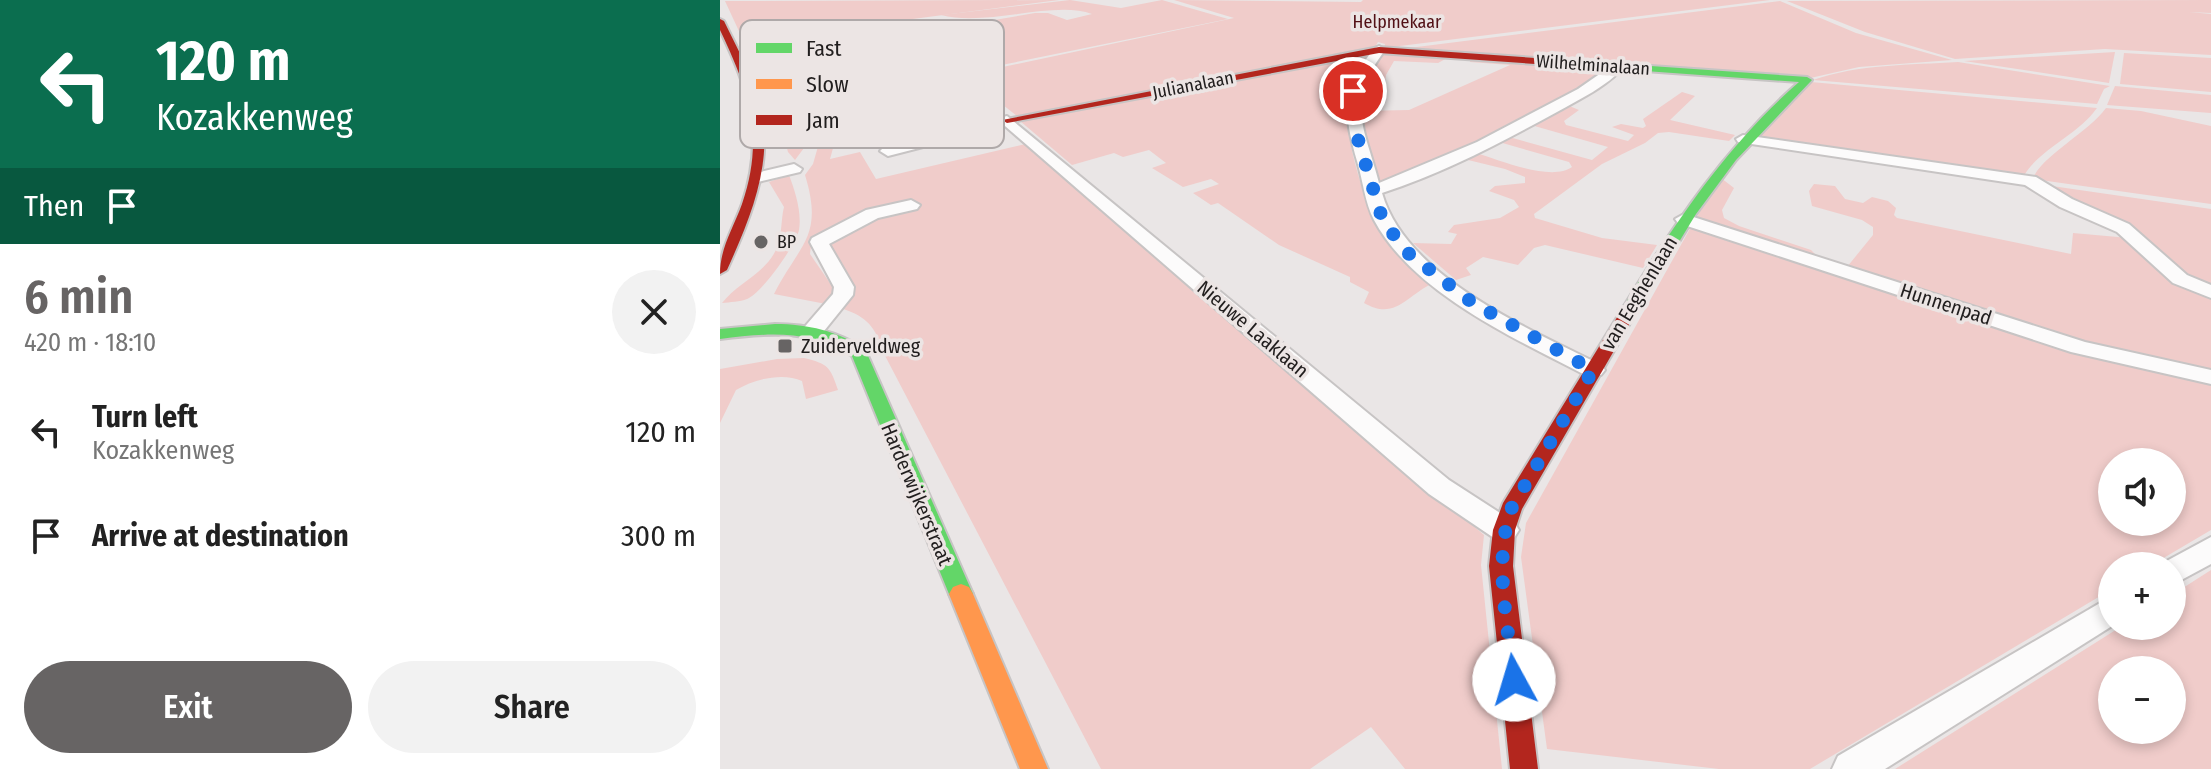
<!DOCTYPE html>
<html lang="en">
<head>
<meta charset="utf-8">
<style>
  :root { --surface:#fff; --page:#f2f2f2; --text:#222; --muted:#767676; --accent:#676464 }
  body { margin:0; font-family:"Fira Sans Condensed",sans-serif; background:var(--page); color:var(--text); height:100vh; display:flex; flex-direction:column; font-size:30px; white-space:nowrap }
  * { box-sizing:border-box; margin:0 }
  p { font-size:26px; color:var(--muted) }
  .icon { flex:none; width:44px; height:44px; fill:none; stroke:currentColor; stroke-width:2; stroke-linecap:round; stroke-linejoin:round }
  .map { position:relative; flex:1; overflow:hidden }
  .details { display:flex; flex-direction:column; background:var(--surface); width:720px }
  .details>* { flex:none }
  .hud { background:#0b6e4f; color:#fff; overflow:hidden }
  .tools { position:absolute; left:1378px; top:448px; display:grid; gap:16px }
  .tools a { display:grid; place-items:center; width:88px; height:88px; border-radius:50%; background:var(--surface); box-shadow:0 4px 12px #0003; font-size:40px }
  .pin { position:absolute; display:grid; place-items:center; width:68px; height:68px; color:#fff; margin:-34px; border:4px solid #fff; border-radius:50%; box-shadow:0 2px 8px #0007 }
  .me { position:absolute; width:88px; margin:-44px; rotate:354deg; stroke-linejoin:round; filter:drop-shadow(0 0 6px #0008) }
  .turn { display:flex; align-items:center; gap:28px; height:168px; padding:0 24px; font-size:36px }
  .turn .icon { width:104px; height:104px; stroke-width:2.5 }
  .turn b { display:block; font-size:56px; line-height:68px }
  .then { display:flex; align-items:center; height:76px; padding:0 24px; background:#0003; gap:16px; font-size:30px }
  .round { display:grid; place-items:center; flex:none; width:84px; height:84px; border-radius:42px; background:var(--page) }
  .overview { display:flex; align-items:center; justify-content:space-between; height:136px; padding:0 24px }
  h1 { font-size:48px; font-weight:600; line-height:60px; color:var(--accent) }
  .primary-button { display:flex; gap:16px; margin-top:auto; padding:16px 24px }
  .primary-button a { flex:1; height:92px; border-radius:48px; background:var(--accent); color:#fff; font-size:32px; font-weight:600; line-height:92px; text-align:center }
  .primary-button a+a { background:var(--page); color:var(--text) }
  ul { padding:0; list-style:none }
  li { display:flex; align-items:center; gap:24px; height:104px; padding:0 24px }
  li div { flex:1 }
  li b { display:block; font-size:30px }
  li em { font-style:normal }
  main { display:flex; flex:1; min-height:0 }
  .map>svg:first-child { display:block }
  .green { fill:#f0ccca; fill-rule:evenodd }
  .lines { fill:none; stroke-linecap:round; stroke-linejoin:round }
  .street-casing { stroke:#c7c4c4; stroke-width:4 }
  .fast-casing { stroke:#c7c4c4; stroke-width:4 }
  .slow-casing { stroke:#c7c4c4; stroke-width:4 }
  .jam-casing { stroke:#c7c4c4; stroke-width:4 }
  .street { fill:#fcfbfb; fill-rule:evenodd }
  .fast { fill:#63d668; fill-rule:evenodd }
  .slow { fill:#ff974d; fill-rule:evenodd }
  .jam { fill:#b3261e; fill-rule:evenodd }
  .route { stroke:#1a73e8; stroke-width:14; stroke-dasharray:0 25.2 }
  .poi-dot { fill:#676464; stroke:#ece5e4; stroke-width:3 }
  .labels { text-anchor:middle; dominant-baseline:central; stroke-width:7; stroke-linejoin:round; paint-order:stroke }
  .far-park-label { font-size:18px; fill:#521116; stroke:#ece5e4 }
  .far-street-label { font-size:18px; fill:#211e1e; stroke:#ece5e4 }
  .far-poi-label { font-size:18px; fill:#211e1e; stroke:#ece5e4; text-anchor:start }
  .street-label { font-size:20px; fill:#211e1e; stroke:#ece5e4 }
  .poi-label { font-size:20px; fill:#211e1e; stroke:#ece5e4; text-anchor:start }
  .key { fill:#ece5e4; stroke:#afa9a9; stroke-width:2 }
  .key-label { font-size:22px; fill:#211e1e }
</style>
</head>
<body>
<main>
<section class="details">
<div class="hud">
<div class="turn"><svg class="icon" aria-label="left" viewBox="0 0 24 24"><path d="M17 20v-9H6M10 6l-5 5 5 5"/></svg><div><b>120 m</b>Kozakkenweg</div></div>
<div class="then">Then<svg class="icon" aria-label="arrive" viewBox="0 0 24 24"><path d="M6 21V4h12l-3 4 3 4H6"/></svg></div>
</div>
<div class="overview"><div><h1>6 min</h1><p>420 m · 18:10</p></div><a class="round"><svg class="icon" aria-label="close" viewBox="0 0 24 24"><path d="M6 6l12 12M18 6L6 18"/></svg></a></div>
<ul>
<li><svg class="icon" aria-label="left" viewBox="0 0 24 24"><path d="M17 20v-9H6M10 6l-5 5 5 5"/></svg><div><b>Turn left</b><p>Kozakkenweg</p></div><em>120 m</em></li>
<li><svg class="icon" aria-label="arrive" viewBox="0 0 24 24"><path d="M6 21V4h12l-3 4 3 4H6"/></svg><div><b>Arrive at destination</b></div><em>300 m</em></li>
</ul>
<div class="primary-button"><a>Exit</a><a>Share</a></div>
</section>
<div class="map">
<svg width="1491" height="769" viewBox="0 0 1491 769">
  <rect width="100%" height="100%" fill="#eae6e6"/>
  <g class="green">
    <path d="M339 0 185 20 161 45 75 160 68 152 52 93 36 68 5 1Z"/>
    <path d="M350 0 401 8 442 0 508 19 242 73 192 34 315 13H328L347 20 372 14C334 0 267 27 221 15Z"/>
    <path d="M454 0 641 2 643 0H1050L664 48 665 44 658 42 654 49 297 116 245 75 514 18Z"/>
    <path d="M1491 0V13L1469 12 1491 14V55L1385 49 1235 59 1145 32 1067 1Z"/>
    <path d="M1060 1 1136 33 1232 60 1139 67 1086 79 673 50Z"/>
    <path d="M1395 52 1389 83 1244 61Z"/>
    <path d="M1404 53 1491 58V92L1400 84Z"/>
    <path d="M662 55 729 57 718 63 674 61 666 75 663 96 639 97 658 57Z"/>
    <path d="M650 56C642 65 632 75 629 87 619 129 648 226 679 256 689 266 702 274 713 283 686 296 675 321 644 303L649 292 630 282V277L559 245 498 203 491 205 473 193 499 184 491 179 463 187 432 168 446 163 429 150 403 157 394 153 352 165 300 121Z"/>
    <path d="M751 58 890 68C818 116 739 153 660 185L641 129 639 111 689 110 790 65 750 62Z"/>
    <path d="M1238 62 1390 86 1384 89 1377 104 1093 80C1139 64 1190 65 1238 62Z"/>
    <path d="M1091 82 1377 108C1357 136 1320 148 1303 177L1028 139Z"/>
    <path d="M1395 86 1491 95V113L1387 105Z"/>
    <path d="M962 92 975 96 950 120 1015 135 1009 141 949 132 938 133 925 143 882 164 814 214 815 218 882 238 937 245 923 268 825 245 814 248 798 265 763 257 746 268 751 275 736 280 693 243 731 244 737 234 728 232 734 225 780 218 799 207 794 200 769 191 775 186 805 183V177L785 169 744 159 756 153C780 160 831 182 852 167L849 162 779 142 789 137 872 160 888 147 811 125 847 105 859 110 844 121 846 125 908 141 914 135 892 127 901 124 923 128 926 126 923 119Z"/>
    <path d="M1386 108 1421 111 1491 126V204L1313 179C1320 157 1370 131 1386 108Z"/>
    <path d="M115 141 110 159 140 152 156 179 310 143 764 535 761 565 782 769H685L651 727 590 769H381L161 348C155 324 143 315 120 308L134 286 106 241 150 218 195 208 193 204 136 218 91 245 90 254 112 286 113 291 106 304 54 294C80 243 104 237 85 175L93 164 99 143Z"/>
    <path d="M69 175C75 191 82 212 79 230 76 245 41 294 27 299 20 302 10 302 2 303 18 282 48 273 58 245 62 233 61 219 64 207L49 182Z"/>
    <path d="M1001 178 1014 188 1002 210 1004 218 1019 226 1091 250 1099 258 976 218Z"/>
    <path d="M1094 184 1115 186 1125 199 1143 203 1152 197 1168 201 1176 208 1174 215 1177 218 1351 254 1353 233 1409 238 1491 298V372L1395 350 1127 267 1153 235V227L1142 220 1092 206 1089 191Z"/>
    <path d="M1318 184 1491 209V289L1466 278 1420 236Z"/>
    <path d="M972 225 1387 360 1491 385V530L1430 566H1392V589L1090 769H999L827 749 801 557 806 523ZM1392 462H1452V522H1392Z"/>
    <path d="M84 358C108 364 110 366 118 390L86 399 82 381C63 372 34 379 16 390L0 423V369L57 359Z"/>
    <path d="M1491 570V769H1175L1402 626H1452V595ZM1452 670V730H1392V670Z"/>
  </g>
  <g class="lines">
    <defs>
      <g id="street">
        <path d="M659 46 665 50C625 104 644 125 659 183L757 142 858 89 894 64 904 67C886 87 860 99 837 112 780 143 724 173 662 193 686 277 809 329 881 365L885 370 881 375H865C794 338 693 293 654 220 645 203 643 181 637 161 623 112 621 88 655 48Z"/>
        <path d="M287 116 729 480 794 522 799 530 794 538 784 541 774 538 709 494 285 126 168 156 160 151 163 148Z"/>
        <path d="M1023 135 1316 177 1352 199 1409 224 1467 275 1491 285V298L1453 283 1397 232 1340 207 1305 185 1018 142 1016 139Z"/>
        <path d="M74 164 82 169 80 172 38 182 30 177 32 174Z"/>
        <path d="M191 200 200 205 197 209 158 218 109 244 134 287 133 295 100 336H84L81 331 113 294 114 287 90 242 92 238 146 210Z"/>
        <path d="M964 214 1365 342 1491 370V384L1351 352 958 223 955 219Z"/>
        <path d="M1491 537V564L1452 585V566L1441 564Z"/>
        <path d="M1392 596V626L1165 769H1112L1118 756Z"/>
      </g>
      <g id="fast">
        <path d="M859 61 1087 77 1092 80 1016 160 976 214 920 306 912 311 904 306C954 224 1006 146 1079 82L856 66Z"/>
        <path d="M55 324C88 324 117 331 145 349L253 594 249 601 241 604 233 601 229 594 132 356C90 329 47 333 0 339V329Z"/>
      </g>
      <path id="slow" d="M241 584 249 587 253 594 328 769H300L229 594 233 587Z"/>
      <g id="jam">
        <path d="M0 19 4 21C15 44 27 66 36 89 58 153 33 212 7 270L0 274C0 248 13 229 22 204 45 137 29 91 0 30Z"/>
        <path d="M659 47 859 61 864 64 859 67 659 53 287 123 282 120Z"/>
        <path d="M912 301 920 306 802 509 795 530 793 566 818 769H790L769 566 773 530 783 503 904 306Z"/>
      </g>
    </defs>
    <use href="#street" class="street-casing"/>
    <use href="#fast" class="fast-casing"/>
    <use href="#slow" class="slow-casing"/>
    <use href="#jam" class="jam-casing"/>
    <use href="#street" class="street"/>
    <use href="#fast" class="fast"/>
    <use href="#slow" class="slow"/>
    <use href="#jam" class="jam"/>
  </g>
  <g class="lines">
    <path class="route" d="M633 91V123L663 221 688 253 753 303 873 370 791 509C773 563 788 624 794 680"/>
  </g>
  <g class="poi-dot">
    <circle cx="41" cy="242" r="8"/>
    <rect x="57" y="338" width="16" height="16" rx="4"/>
  </g>
  <g class="labels">
    <g class="far-park-label">
      <text x="677" y="22">Helpmekaar</text>
    </g>
    <g class="far-street-label">
      <text transform="translate(873 65) rotate(4)">Wilhelminalaan</text>
      <text transform="translate(473 85) rotate(-11)">Julianalaan</text>
    </g>
    <g class="far-poi-label">
      <text x="57" y="242">BP</text>
    </g>
    <g class="street-label">
      <text transform="translate(919 293) rotate(-59)">van Eeghenlaan</text>
      <text transform="translate(1226 304) rotate(18)">Hunnenpad</text>
      <text transform="translate(533 329) rotate(40)">Nieuwe Laaklaan</text>
      <text transform="translate(197 494) rotate(67)">Harderwijkerstraat</text>
    </g>
    <g class="poi-label">
      <text x="81" y="346">Zuiderveldweg</text>
    </g>
  </g>
  <rect x="20" y="20" width="264" height="128" rx="12" class="key"/>
  <rect x="36" y="43" width="36" height="10" fill="#63d668"/>
  <rect x="36" y="79" width="36" height="10" fill="#ff974d"/>
  <rect x="36" y="115" width="36" height="10" fill="#b3261e"/>
  <g class="key-label">
    <text x="86" y="56">Fast</text>
    <text x="86" y="92">Slow</text>
    <text x="86" y="128">Jam</text>
  </g>
</svg>
<div class="tools">
<a><svg class="icon" aria-label="sound" viewBox="0 0 24 24"><path d="M4 9h4l5-4v14l-5-4H4zM17 9q2 3 0 6"/></svg></a>
<a>+</a>
<a>−</a>
</div>
<div class="pin" style="left:633px;top:91px;background:#d93025"><svg class="icon" aria-label="arrive" viewBox="0 0 24 24"><path d="M6 21V4h12l-3 4 3 4H6"/></svg></div>
<svg class="me" style="left:794px;top:680px" viewBox="-20 -20 40 40"><circle r="19" fill="#fff"/><path d="M0-13L10 11 0 6-10 11z" fill="#1a73e8"/></svg>
</div>
</main>
</body>
</html>
